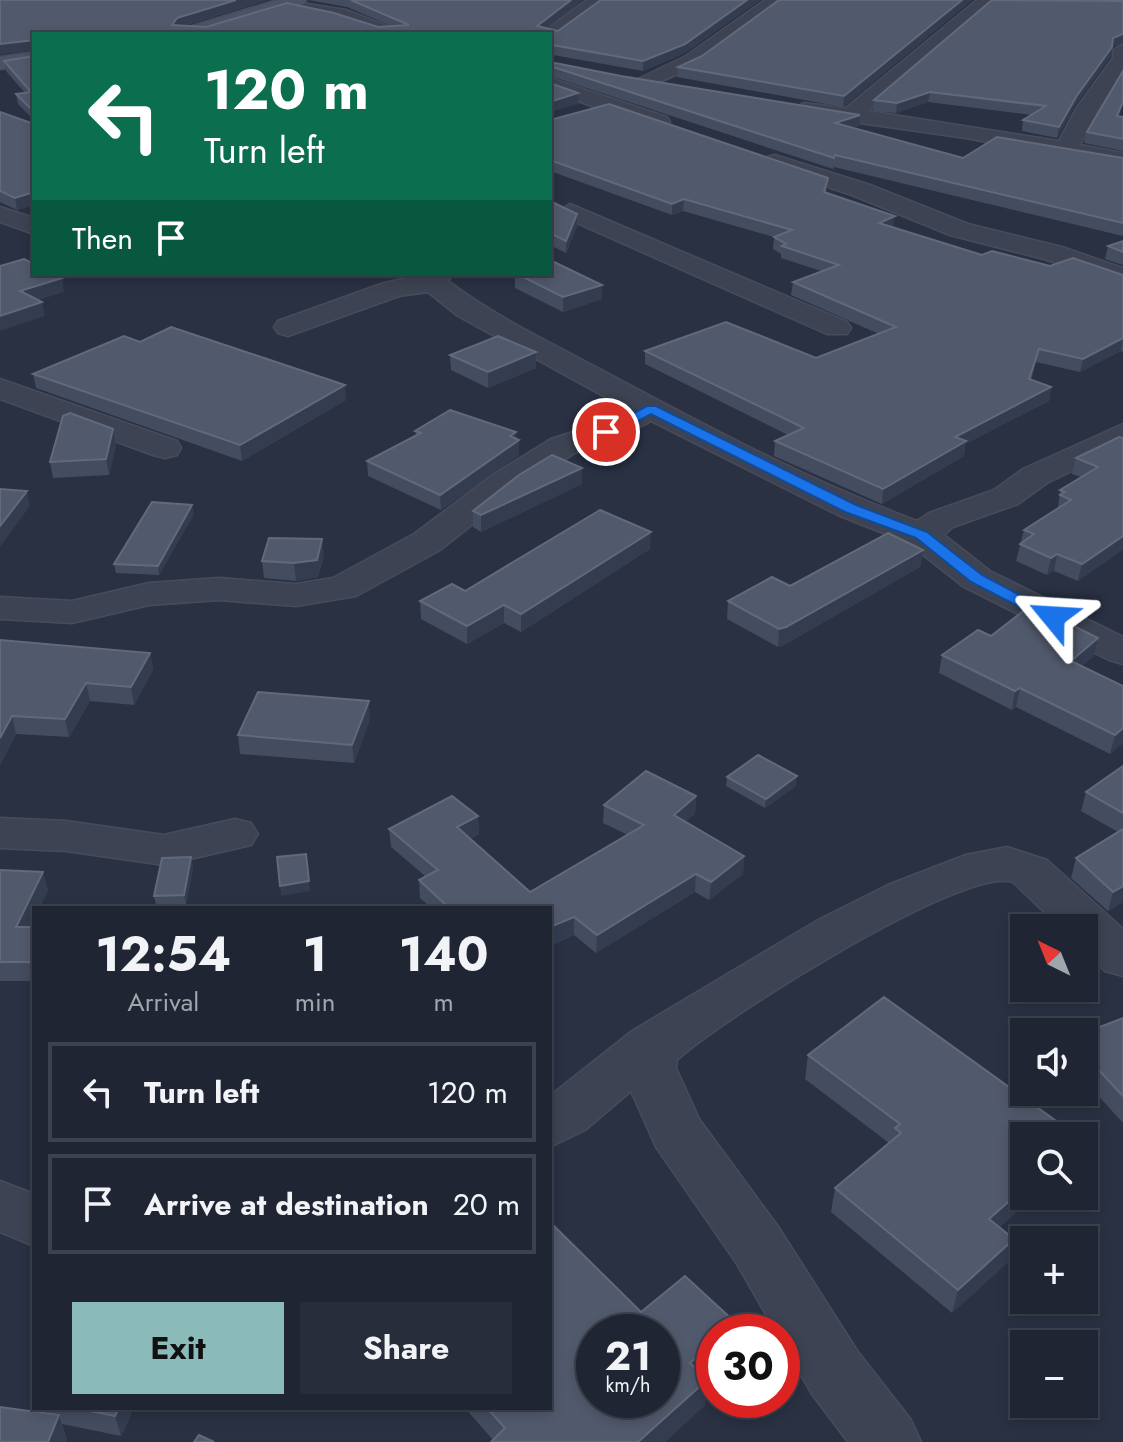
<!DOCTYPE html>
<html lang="en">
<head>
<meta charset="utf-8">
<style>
  :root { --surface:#1f2532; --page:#272d3a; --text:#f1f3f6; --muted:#a1a5ac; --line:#3c424d; --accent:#8bbbb9 }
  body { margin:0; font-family:Jost,sans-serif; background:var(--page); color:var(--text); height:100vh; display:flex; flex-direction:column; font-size:30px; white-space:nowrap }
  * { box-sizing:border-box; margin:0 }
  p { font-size:26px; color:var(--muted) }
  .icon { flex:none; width:44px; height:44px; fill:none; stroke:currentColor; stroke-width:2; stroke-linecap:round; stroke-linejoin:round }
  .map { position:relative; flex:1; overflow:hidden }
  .drawer { position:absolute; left:32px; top:906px; width:520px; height:504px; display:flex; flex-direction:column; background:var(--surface); border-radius:0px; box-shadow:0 4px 12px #0003,0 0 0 2px var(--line) }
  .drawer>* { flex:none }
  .guide { position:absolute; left:32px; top:32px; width:520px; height:244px; border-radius:0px; box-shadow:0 4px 12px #0003,0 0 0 2px var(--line); background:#0b6e4f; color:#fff; overflow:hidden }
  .needle { width:52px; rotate:317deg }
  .controls { position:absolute; left:1010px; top:914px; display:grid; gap:16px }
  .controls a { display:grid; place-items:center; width:88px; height:88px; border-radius:0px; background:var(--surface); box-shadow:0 4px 12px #0003,0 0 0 2px var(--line); font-size:40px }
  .speed { position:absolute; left:576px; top:1314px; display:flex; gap:16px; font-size:40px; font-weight:700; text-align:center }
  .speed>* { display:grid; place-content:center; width:104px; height:104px; border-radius:50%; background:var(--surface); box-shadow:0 4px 12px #0003,0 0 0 2px var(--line); line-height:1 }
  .speed small { font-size:20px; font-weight:400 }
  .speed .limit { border:12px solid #d22; background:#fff; color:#111 }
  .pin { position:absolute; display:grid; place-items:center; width:68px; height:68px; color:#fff; margin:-34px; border:4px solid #fff; border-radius:50%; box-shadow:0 2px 8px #0007 }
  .me { position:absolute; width:88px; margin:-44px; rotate:297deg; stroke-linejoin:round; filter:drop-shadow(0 0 6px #0008) }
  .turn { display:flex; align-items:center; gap:28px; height:168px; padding:0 40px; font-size:36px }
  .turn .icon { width:104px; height:104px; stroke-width:2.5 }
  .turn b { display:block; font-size:56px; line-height:68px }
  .then { display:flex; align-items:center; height:76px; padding:0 40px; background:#0003; gap:16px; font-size:30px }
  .eta { display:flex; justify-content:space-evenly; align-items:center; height:136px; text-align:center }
  .eta b { font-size:48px; font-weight:700; line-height:56px }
  .action { display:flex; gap:16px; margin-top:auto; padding:16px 40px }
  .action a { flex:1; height:92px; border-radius:0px; background:var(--accent); color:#111; font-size:32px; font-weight:700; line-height:92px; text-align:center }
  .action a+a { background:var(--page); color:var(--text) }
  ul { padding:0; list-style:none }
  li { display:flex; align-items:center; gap:24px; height:100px; margin:0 16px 12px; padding:0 24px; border:4px solid var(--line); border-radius:0px }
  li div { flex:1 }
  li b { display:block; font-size:30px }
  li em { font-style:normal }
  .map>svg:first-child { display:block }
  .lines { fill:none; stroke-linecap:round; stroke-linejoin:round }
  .street-casing { stroke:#474c5c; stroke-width:3 }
  .secondary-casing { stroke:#474c5c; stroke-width:3 }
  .street { fill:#3d4352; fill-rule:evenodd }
  .secondary { fill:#4b5265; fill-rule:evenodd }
  .wall { fill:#444d60 }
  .shaded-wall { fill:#343c50 }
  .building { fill:#51596c; stroke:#61697b; stroke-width:2; fill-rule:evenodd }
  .route { fill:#1a73e8; stroke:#114b97; stroke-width:2 }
</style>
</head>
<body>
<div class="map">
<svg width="1123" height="1442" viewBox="0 0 1123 1442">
  <rect width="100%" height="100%" fill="#293143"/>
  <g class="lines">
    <defs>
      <g id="street">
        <path d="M283 0 346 10 407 34H380L336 19 283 8Z"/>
        <path d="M587 0H608L556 38 540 34Z"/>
        <path d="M765 0H786C767 22 664 92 637 85L634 81 686 56Z"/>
        <path d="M977 0H997L868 111 1059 141 1076 109 1113 58V50L1123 44V72L1098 109 1080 145 1123 153V167L966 138 796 114 793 109 804 103 846 108Z"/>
        <path d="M550 78 667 117 670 122 667 127H651L550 91Z"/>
        <path d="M775 155 870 185 968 224 1062 247 1123 268V285L1044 259 950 235 852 195 767 167 763 162 767 157Z"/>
        <path d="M570 204 847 322 851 328 847 334H827L561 216 558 211Z"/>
        <path d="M0 207 34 218V234L0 222Z"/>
        <path d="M426 274H453L448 281C497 318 553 344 607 373 708 427 810 481 917 521L929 513 994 490 1023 469 1123 424V446L1047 483 1018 504 953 527 944 535 990 571 1123 637V664L1109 660 964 587 908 543 838 515 651 421 617 439 575 453 518 488 440 550 356 596 296 606 219 600 149 605 72 623 0 619V597L72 601 149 583 219 578 296 584 333 578 414 534 494 474 551 439 595 425 627 409 458 316 428 292 399 296 288 336 278 333 274 327 278 321 384 283Z"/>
        <path d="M0 379 177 441 181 448 177 455 165 458 153 455 0 399Z"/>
        <path d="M0 818 66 821 164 835 235 819 251 823 258 834 251 845 164 865 66 851 0 848Z"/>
        <path d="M1007 847 1047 860 1123 929V976L1105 971 1084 950V928H1061L1013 882C964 865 719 1021 677 1060L676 1068 699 1119 779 1228 858 1352 911 1420 921 1442H848L812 1394 782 1342V1332H776L737 1264 656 1147 631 1091 585 1130 550 1147V1096L632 1031 820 919 888 885 966 855Z"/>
        <path d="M0 1181 34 1194V1246L0 1232Z"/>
      </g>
      <g id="secondary">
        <path d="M277 0H306L304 4 206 34H176L179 30Z"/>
        <path d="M34 52V64L0 69V57Z"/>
      </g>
    </defs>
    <use href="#street" class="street-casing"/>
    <use href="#secondary" class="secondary-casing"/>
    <use href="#street" class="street"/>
    <use href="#secondary" class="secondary"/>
  </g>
  <g class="wall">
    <path d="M0 0H267L183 26 206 27 391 26 347 7 308 0H582L547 28 558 31 601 0H760L685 53 643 71 553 55 34 50 0 54Z"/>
    <path d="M779 0H972L843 107 677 77 678 67 702 56Z"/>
    <path d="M1112 47 1110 57 1074 107 1057 138 1022 131 1023 120 1032 115 928 102 896 113 873 111 874 100Z"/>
    <path d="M34 56V120L18 104 16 94 25 93 6 71 4 61Z"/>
    <path d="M550 62 859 126 852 128 963 158H1123V236L834 167 833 169 550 76Z"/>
    <path d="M0 112 34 124V205L17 210 0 202Z"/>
    <path d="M1120 116 1123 117V151L1084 143 1087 132Z"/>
    <path d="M550 120 827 190 826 193 894 227 982 255 1050 266 1123 275V352L1121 351 1080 372 1036 362 1031 380 1051 387 1049 401 965 444 964 456 882 504 774 456 775 441 788 435 645 364V351L816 358 879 334 791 295 793 282 821 271 781 258V254L773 249 774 237 683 211 672 215 550 171Z"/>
    <path d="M550 201 577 214V226L566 253 550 245Z"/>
    <path d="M1123 241V265L1105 259 1108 246Z"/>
    <path d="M515 274H550L602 299 563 312 515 288Z"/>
    <path d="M140 342 346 400 242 461 36 388 33 374Z"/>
    <path d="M450 355 536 368 488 388 451 370Z"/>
    <path d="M415 431 516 439 519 440V455L441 510 368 476 367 461 416 435Z"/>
    <path d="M1119 437 1078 581 1054 571 1047 575 1016 561 1024 530 1058 508 1060 490 1081 477 1072 474 1076 458Z"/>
    <path d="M116 445 109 475 53 478 50 462Z"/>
    <path d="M582 468V484L481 532 473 527V511Z"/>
    <path d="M194 514 159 575 116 573 114 564Z"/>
    <path d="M650 549 521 632 504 623 467 644 421 619 420 601Z"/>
    <path d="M923 550 920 567 784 645 778 647 727 619 728 601 790 586Z"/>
    <path d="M324 556 318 577 296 581 264 578 262 561Z"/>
    <path d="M991 636 1098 638 1094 656 1082 666 1123 743 1110 754 1016 707 1012 710 939 673 942 655Z"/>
    <path d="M0 640 150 653 153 670 134 705 90 701 69 737 16 734 0 765Z"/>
    <path d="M370 719 354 763 240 754 238 735Z"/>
    <path d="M1123 766V902L1108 911 1071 878 1076 858 1118 832 1081 811 1086 792Z"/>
    <path d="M727 777 796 786 765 808 726 786Z"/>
    <path d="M696 796 695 814 685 822 744 856 743 874 709 900 695 892 596 953 574 935 550 946V908H431L420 898 419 880 425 876 391 847 389 829 478 816 479 834 470 839 530 892 628 835 603 823 604 805Z"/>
    <path d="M193 867 186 905 156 906 154 896Z"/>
    <path d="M0 870 43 872 48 891 34 908V920L31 927H34V981H0Z"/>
    <path d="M884 997 1000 1227 1008 1262 952 1313 831 1212 835 1188 889 1143 805 1079 808 1055Z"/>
    <path d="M1123 1018V1123L1084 1080V1033Z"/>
    <path d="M641 1312 714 1365 703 1375 707 1380 705 1405 665 1442H491L493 1440 465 1408H550Z"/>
    <path d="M46 1408H134L121 1436 62 1424 67 1441 48 1414Z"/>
  </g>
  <g class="shaded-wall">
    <path d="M236 0H267L178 27 172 25 177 18Z"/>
    <path d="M571 0H582L540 34 537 26Z"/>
    <path d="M747 0H760L685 53 643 71V61Z"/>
    <path d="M962 0H972L843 107 844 96Z"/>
    <path d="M1123 34V43L1112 47 1110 57 1074 107 1057 138 1059 127 1076 97 1113 38Z"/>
    <path d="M34 40V50L0 54V44Z"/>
    <path d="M552 45 553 55 550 61V51Z"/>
    <path d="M930 92 928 102 896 113 897 103Z"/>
    <path d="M578 93V104L550 112V102Z"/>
    <path d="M860 115 859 126 834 134 835 123Z"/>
    <path d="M34 192V205L17 210 15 198Z"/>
    <path d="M684 199 683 211 672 215V204Z"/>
    <path d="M577 214V226L566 253V241Z"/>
    <path d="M895 216 893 228 879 223Z"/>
    <path d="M62 278 64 292 23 305 20 291Z"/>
    <path d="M602 285V299L563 312V297Z"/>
    <path d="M42 302 45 316 0 331V316Z"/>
    <path d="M1123 338 1121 351 1080 372 1083 359Z"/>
    <path d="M536 352V368L488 388V372Z"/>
    <path d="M345 385 346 400 242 461 240 445Z"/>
    <path d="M1051 387 1049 401 965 444 964 456 882 504 883 489 955 437Z"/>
    <path d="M113 429 116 445 109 475 106 459Z"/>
    <path d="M516 432V442L519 440V455L441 510 440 495Z"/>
    <path d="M582 468V484L481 532V515Z"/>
    <path d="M27 491 30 506 0 547V526Z"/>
    <path d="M192 505 194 514 159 575 158 566Z"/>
    <path d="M651 532 650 549 521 632V614Z"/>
    <path d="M1123 536V550L1078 581 1082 564Z"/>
    <path d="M322 539 324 556 318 577 296 581 294 563Z"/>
    <path d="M923 550 920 567 784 645 778 647 779 629Z"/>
    <path d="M1057 554 1054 571 1047 575 1051 558Z"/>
    <path d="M504 605V623L467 644V626Z"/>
    <path d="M1098 638 1094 656 1067 679 1071 661Z"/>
    <path d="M150 653 153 670 134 705 131 687Z"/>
    <path d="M86 683 90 701 69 737 65 719Z"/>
    <path d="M1020 688 1016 707 1012 710 1015 691Z"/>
    <path d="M369 701 370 719 354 763 352 745Z"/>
    <path d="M12 716 16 734 0 765V738Z"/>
    <path d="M1123 728V743L1110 754 1115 735Z"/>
    <path d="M797 776 796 786 765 808 766 799Z"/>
    <path d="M696 796 695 814 673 833 674 815Z"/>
    <path d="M478 816 479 834 458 845 457 827Z"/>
    <path d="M744 856 743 874 709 900 711 882Z"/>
    <path d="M191 857 193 867 186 905 184 895Z"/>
    <path d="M43 872 48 891 40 908H34V920L21 946 16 927Z"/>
    <path d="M696 874 695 892 596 953 597 935Z"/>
    <path d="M309 881 310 891 281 896 280 886Z"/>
    <path d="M1123 886V902L1108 911 1113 892Z"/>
    <path d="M574 917V935L550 946V927Z"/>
    <path d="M1024 1188V1196H1036L983 1242 989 1219Z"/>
    <path d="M1014 1239 1008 1262 952 1313 958 1290Z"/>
    <path d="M735 1322 734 1332H724Z"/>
    <path d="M714 1341V1365L688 1389 690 1363Z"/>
    <path d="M707 1380 705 1405 665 1442H638Z"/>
    <path d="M119 1408H134L121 1436 115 1416Z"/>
    <path d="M59 1415 67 1442H48Z"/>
  </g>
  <g class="building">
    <path d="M0 0H236L177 18 172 25 206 27 287 3 334 13 378 27 409 25 351 0H571L537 26 558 31 601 0H747L685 44 643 61 552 45 550 51V34H34V40L0 44Z"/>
    <path d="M779 0H962L844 96 678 67 702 56Z"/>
    <path d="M992 0 1123 1V34L1113 38 1112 47 1076 97 1059 127 1023 120 1046 106 930 92 897 103 874 100Z"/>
    <path d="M34 56V112L16 94 31 92 4 61Z"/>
    <path d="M550 62 621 76 860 115 835 123 963 158 997 137 1123 158V223L835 155 834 158 550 66Z"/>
    <path d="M1123 71V102L1117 116 1123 117V139L1087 132Z"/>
    <path d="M550 83 578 93 550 102Z"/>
    <path d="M609 104 828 178 824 192 895 216 879 223 982 255 992 251 1050 266 1073 258 1123 275V338L1083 359 1039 349 1029 379 1051 387 955 437 966 441 883 489 775 441 804 428 645 351 726 322 816 358 896 327 793 282 839 265 782 246 786 244 774 237 792 230 684 199 672 204 550 160V120Z"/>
    <path d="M0 112 34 124V192L15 198 0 191Z"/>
    <path d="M550 201 577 214 566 241 550 233Z"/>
    <path d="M1123 241V252L1108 246Z"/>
    <path d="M24 259 34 264V274H53L62 278 20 291 42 302 0 316V266Z"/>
    <path d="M554 262 602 285 563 297 517 274H550V263Z"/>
    <path d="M171 327 345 385 240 445 33 374 124 336 140 342Z"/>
    <path d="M498 336 536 352 488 372 450 355Z"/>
    <path d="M450 410 516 432 510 436 519 440 440 495 367 461 421 433 415 431Z"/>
    <path d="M70 413 113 429 106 459 50 462 63 416Z"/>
    <path d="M1119 437 1123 438V536L1082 564 1057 554 1051 558 1020 544 1034 534 1024 530 1071 500 1060 495 1065 492 1060 490 1098 467 1076 458Z"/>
    <path d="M552 455 582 468 481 515 473 511 519 475Z"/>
    <path d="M0 489 27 491 0 526Z"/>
    <path d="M152 502 192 505 158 566 114 564Z"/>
    <path d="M600 510 651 532 521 614 504 605 467 626 420 601 452 584 465 591Z"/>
    <path d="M888 533 923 550 786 627 779 629 728 601 772 577 790 586Z"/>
    <path d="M269 538 322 539 317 560 294 563 262 561Z"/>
    <path d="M1031 605 1098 638 1071 661 1123 686V728L1115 735 1020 688 1015 691 942 655 978 630 991 636Z"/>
    <path d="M0 640 150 653 131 687 86 683 65 719 12 716 0 738Z"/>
    <path d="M258 692 369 701 352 745 238 735Z"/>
    <path d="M758 755 797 776 766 799 727 777Z"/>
    <path d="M1123 766V813L1086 792Z"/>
    <path d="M646 771 696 796 674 815 744 856 711 882 696 874 597 935 574 917 550 927V908H449L419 880 438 870 389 829 452 796 478 816 457 827 530 892 644 825 604 805Z"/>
    <path d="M1123 829V886L1113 892 1076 858Z"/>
    <path d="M306 854 309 881 280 886 277 857Z"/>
    <path d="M191 857 184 895 154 896 162 858Z"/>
    <path d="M0 870 43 872 16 927H34V962H0Z"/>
    <path d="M884 997 1077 1136H1024V1188L989 1219 1014 1239 958 1290 835 1188 901 1133 895 1128 900 1124 808 1055Z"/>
    <path d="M1123 1018V1096L1084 1054V1033Z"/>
    <path d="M550 1222 641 1312 685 1276 735 1322 724 1332H714V1341L690 1363 707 1380 638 1442H491L505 1428 487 1408H550ZM594 1332H662V1400H594Z"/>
    <path d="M0 1407 59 1415 48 1442H0Z"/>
    <path d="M76 1408H119L115 1416Z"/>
    <path d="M199 1435 214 1442H194Z"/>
  </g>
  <path class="route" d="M647 406H656L856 505 927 532 982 575 1061 617 1059 621H1047L971 582 916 538 845 512 651 414 611 435 599 432Z"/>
</svg>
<div class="controls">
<a><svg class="needle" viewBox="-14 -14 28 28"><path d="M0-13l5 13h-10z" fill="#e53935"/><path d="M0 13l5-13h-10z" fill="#a1a5ac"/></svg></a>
<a><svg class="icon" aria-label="sound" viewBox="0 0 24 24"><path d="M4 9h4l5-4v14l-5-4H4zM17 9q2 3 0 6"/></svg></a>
<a><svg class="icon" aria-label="search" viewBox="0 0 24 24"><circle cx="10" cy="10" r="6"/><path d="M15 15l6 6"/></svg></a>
<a>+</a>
<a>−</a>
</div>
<div class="speed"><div>21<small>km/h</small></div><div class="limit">30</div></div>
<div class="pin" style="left:606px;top:432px;background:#d93025"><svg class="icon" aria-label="arrive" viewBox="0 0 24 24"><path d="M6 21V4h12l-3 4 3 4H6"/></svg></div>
<svg class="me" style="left:1053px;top:617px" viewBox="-20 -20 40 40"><path d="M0-17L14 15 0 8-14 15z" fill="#1a73e8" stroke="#fff" stroke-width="4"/></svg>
<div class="guide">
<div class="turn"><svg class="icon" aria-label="left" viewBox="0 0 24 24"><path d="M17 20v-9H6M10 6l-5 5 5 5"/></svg><div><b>120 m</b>Turn left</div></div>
<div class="then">Then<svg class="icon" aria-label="arrive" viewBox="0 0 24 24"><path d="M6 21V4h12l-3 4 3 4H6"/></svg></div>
</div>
<section class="drawer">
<div class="eta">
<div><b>12:54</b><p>Arrival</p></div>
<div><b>1</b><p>min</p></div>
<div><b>140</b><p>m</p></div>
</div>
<ul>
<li><svg class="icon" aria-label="left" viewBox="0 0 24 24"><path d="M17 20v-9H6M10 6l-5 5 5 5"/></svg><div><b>Turn left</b></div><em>120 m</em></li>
<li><svg class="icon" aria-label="arrive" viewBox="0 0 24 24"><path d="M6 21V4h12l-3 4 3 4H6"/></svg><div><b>Arrive at destination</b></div><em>20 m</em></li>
</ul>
<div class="action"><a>Exit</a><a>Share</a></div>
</section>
</div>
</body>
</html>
